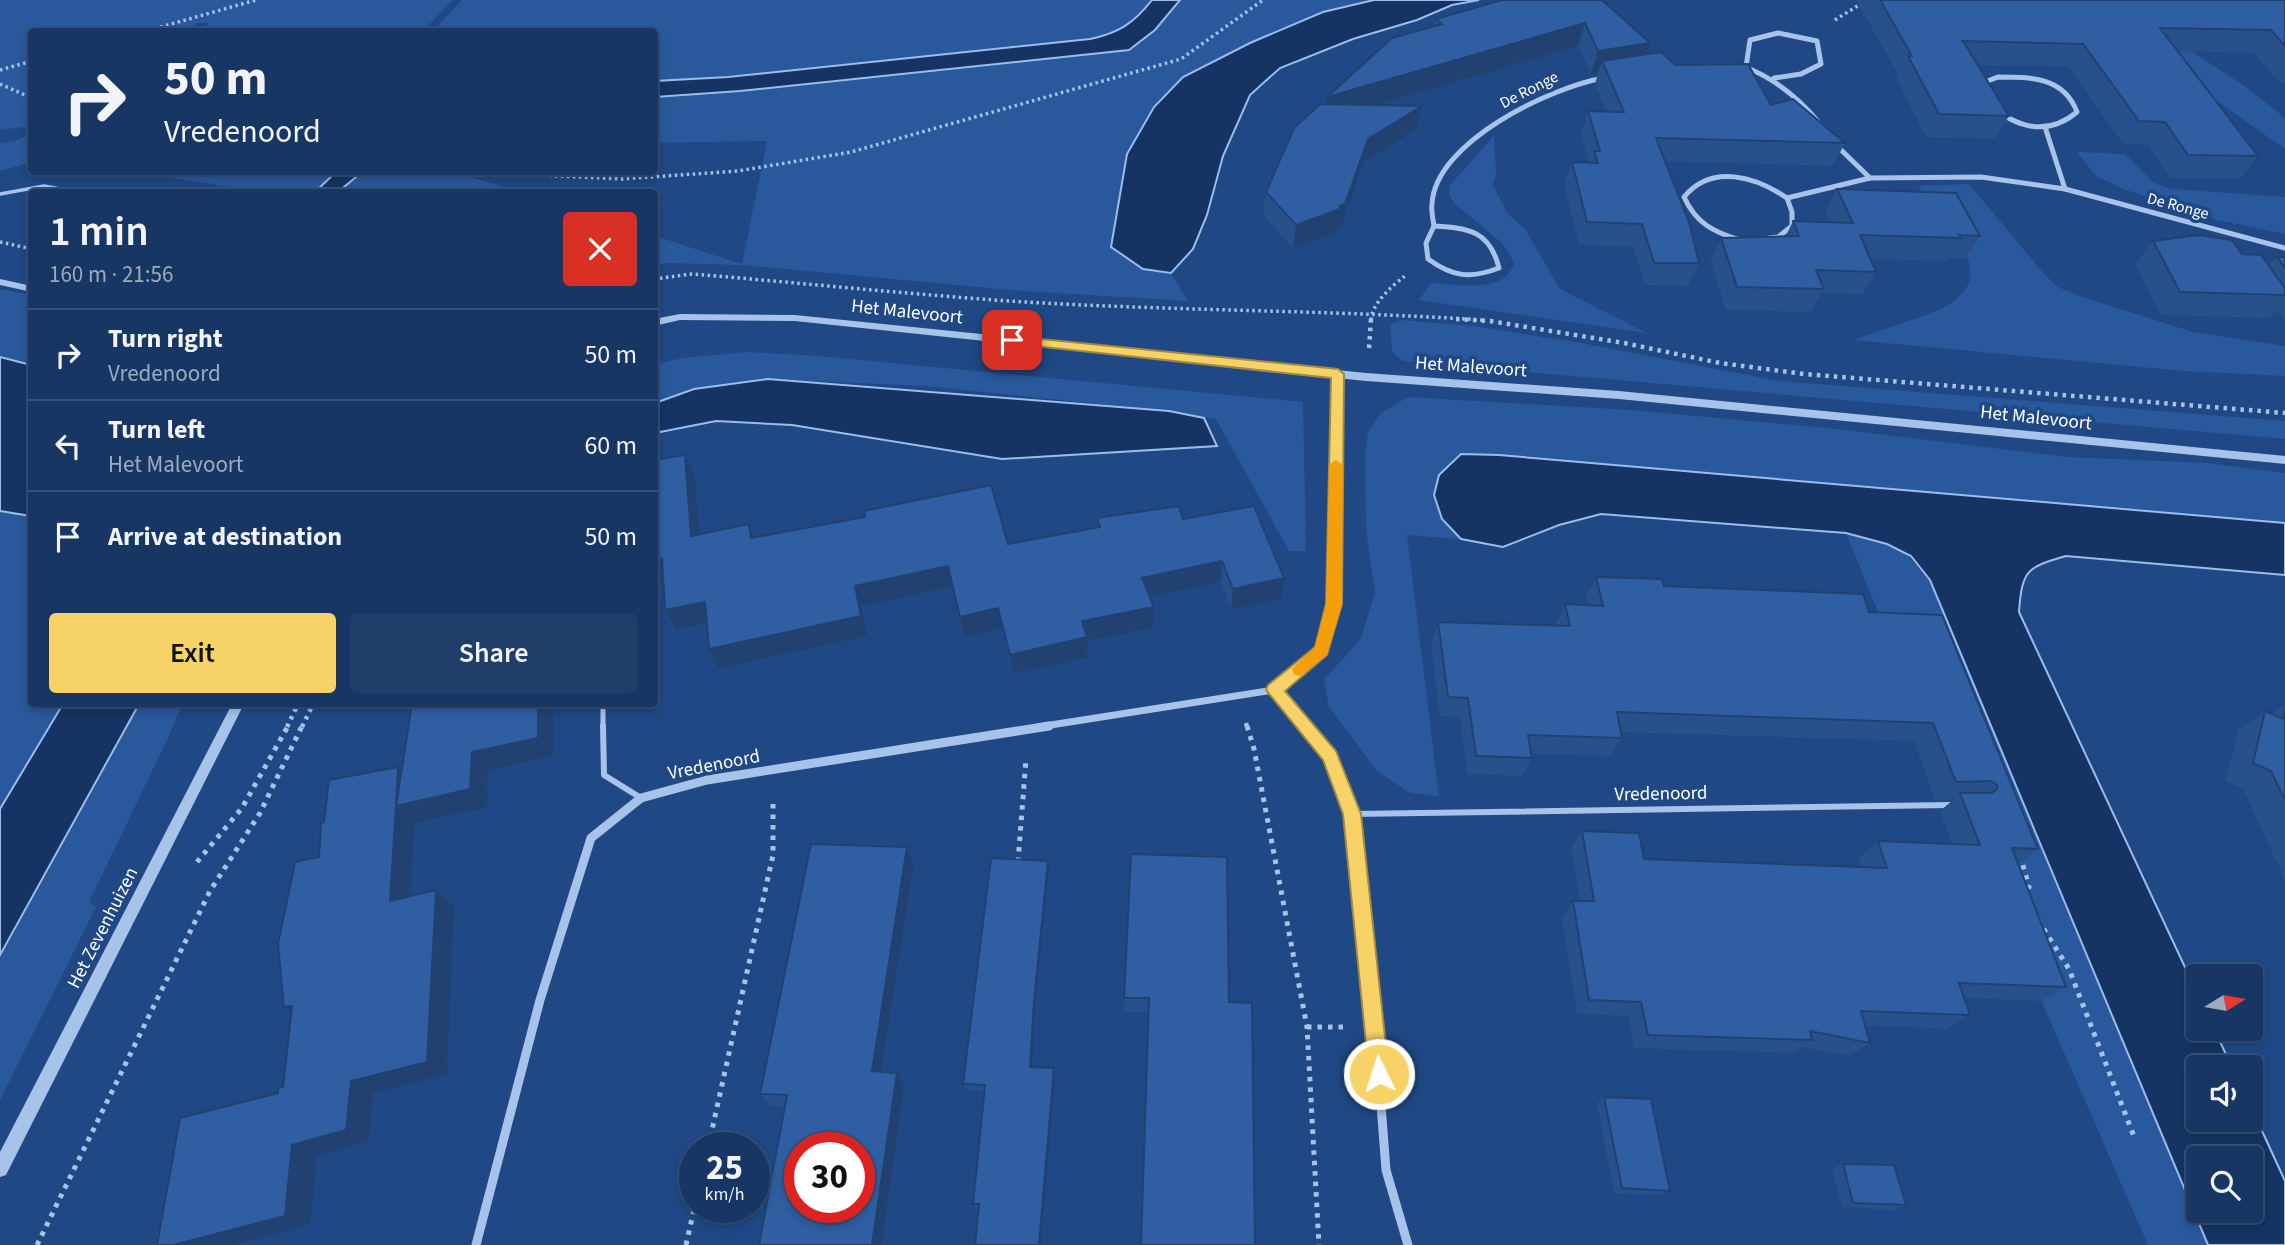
<!DOCTYPE html>
<html lang="en">
<head>
<meta charset="utf-8">
<style>
  :root { --surface:#173663; --page:#203e69; --text:#f1f3f6; --muted:#9eabbe; --line:#365078; --accent:#f7d367 }
  body { margin:0; font-family:"Source Sans 3",sans-serif; background:var(--page); color:var(--text); height:100vh; display:flex; flex-direction:column; font-size:26px; white-space:nowrap }
  * { box-sizing:border-box; margin:0 }
  p { font-size:23px; color:var(--muted) }
  .icon { flex:none; width:38px; height:38px; fill:none; stroke:currentColor; stroke-width:2; stroke-linecap:round; stroke-linejoin:round }
  .map { position:relative; flex:1; overflow:hidden }
  .sheet { position:absolute; left:28px; top:189px; width:630px; height:518px; display:flex; flex-direction:column; background:var(--surface); border-radius:7px; box-shadow:0 4px 10px #0003,0 0 0 2px var(--line) }
  .sheet>* { flex:none }
  .top-card { position:absolute; left:28px; top:28px; width:630px; height:147px; border-radius:7px; box-shadow:0 4px 10px #0003,0 0 0 2px var(--line); background:#173663; color:var(--text); overflow:hidden }
  .needle { width:46px; rotate:79deg }
  .buttons { position:absolute; left:2186px; top:964px; display:grid; gap:14px }
  .buttons a { display:grid; place-items:center; width:77px; height:77px; border-radius:7px; background:var(--surface); box-shadow:0 4px 10px #0003,0 0 0 2px var(--line); font-size:35px }
  .speed { position:absolute; left:679px; top:1132px; display:flex; gap:14px; font-size:35px; font-weight:700; text-align:center }
  .speed>* { display:grid; place-content:center; width:91px; height:91px; border-radius:50%; background:var(--surface); box-shadow:0 4px 10px #0003,0 0 0 2px var(--line); line-height:1 }
  .speed small { font-size:18px; font-weight:400 }
  .speed .limit { border:10px solid #d22; background:#fff; color:#111 }
  .pin { position:absolute; display:grid; place-items:center; width:60px; height:60px; color:#fff; margin:-30px; border-radius:14px; box-shadow:0 4px 10px #0006 }
  .me { position:absolute; width:77px; margin:-38px; rotate:356deg; stroke-linejoin:round; filter:drop-shadow(0 0 5px #0008) }
  .turn { display:flex; align-items:center; gap:24px; height:147px; padding:0 21px; font-size:32px }
  .turn .icon { width:91px; height:91px; stroke-width:2.5 }
  .turn b { display:block; font-size:49px; line-height:60px }
  .round { display:grid; place-items:center; flex:none; width:74px; height:74px; border-radius:7px; background:var(--page) }
  .headline { display:flex; align-items:center; justify-content:space-between; height:119px; padding:0 21px }
  h1 { font-size:42px; font-weight:600; line-height:52px }
  .action { display:flex; gap:14px; margin-top:auto; padding:14px 21px }
  .action a { flex:1; height:80px; border-radius:7px; background:var(--accent); color:#111; font-size:28px; font-weight:600; line-height:80px; text-align:center }
  .action a+a { background:var(--page); color:var(--text) }
  ul { padding:0; list-style:none }
  li { display:flex; align-items:center; gap:21px; height:91px; padding:0 21px; border-top:2px solid var(--line) }
  li div { flex:1 }
  li b { display:block; font-size:26px }
  li em { font-style:normal }
  .map>svg:first-child { display:block }
  .green { fill:#29599c }
  .water { fill:#153463; stroke:#9bbdeb; stroke-width:2; fill-rule:evenodd }
  .lines { fill:none; stroke-linecap:round; stroke-linejoin:round }
  .path-far2 { stroke:#a7c3e9; stroke-width:3.5; stroke-dasharray:2.5 3.5; stroke-linecap:butt }
  .path-far1 { stroke:#a7c3e9; stroke-width:4.5; stroke-dasharray:3.5 5; stroke-linecap:butt }
  .path { stroke:#a7c3e9; stroke-width:5; stroke-dasharray:4.5 6; stroke-linecap:butt }
  .service-far2 { stroke:#a7c3e9; stroke-width:3.5 }
  .service-far1 { stroke:#a7c3e9; stroke-width:5 }
  .service { stroke:#a7c3e9; stroke-width:6 }
  .minor-far2 { stroke:#a7c3e9; stroke-width:5 }
  .minor-far1 { stroke:#a7c3e9; stroke-width:7 }
  .minor { stroke:#a7c3e9; stroke-width:9 }
  .tertiary { fill:#a7c3e9; fill-rule:evenodd }
  .wall { fill:#28518b }
  .shaded-wall { fill:#214271 }
  .building { fill:#2f5ea2; stroke:#214271; stroke-width:2; fill-rule:evenodd }
  .route { fill:#f7d367; stroke:#a18943; stroke-width:2 }
  .slow { fill:#f59e0b }
  .labels { text-anchor:middle; dominant-baseline:central; stroke-width:7; stroke-linejoin:round; paint-order:stroke }
  .far-street-label { font-size:16px; fill:#fff; stroke:#1f4884 }
  .street-label { font-size:19px; fill:#fff; stroke:#1f4884 }
</style>
</head>
<body>
<div class="map">
<svg width="2285" height="1245" viewBox="0 0 2285 1245">
  <rect width="100%" height="100%" fill="#1f4884"/>
  <g class="green">
    <path d="M0 0H453L423 31H199L209 23H197L187 31 32 32 31 131 24 127 0 130Z"/>
    <path d="M462 0H1152C1134 23 1119 33 1090 39L728 77 655 81 654 32H432Z"/>
    <path d="M1180 0H1374L1323 12 1127 154 1111 246 1143 269 1171 273 1188 301 1022 291 742 265 667 263 655 265V236L742 264 767 141 655 143V97L740 91 1141 43Z"/>
    <path d="M2139 17 2246 87 2285 118V149L2176 72Z"/>
    <path d="M31 134V162L0 171V143L15 141Z"/>
    <path d="M1494 136 1496 173 1493 185 1508 214 1525 229 1560 289 1647 333 1419 300 1431 283C1455 284 1508 295 1514 262L1502 243 1456 205 1449 195 1450 185Z"/>
    <path d="M2077 152 2125 154 2154 183 2172 189 2285 197V234L2217 220 2123 189 2096 176Z"/>
    <path d="M138 172H336L315 192H260Z"/>
    <path d="M362 172H454L519 192H338Z"/>
    <path d="M1969 184 2045 275 2058 287 2079 296 2193 332 2285 346V376L2184 371 1854 340C1873 334 1892 326 1911 320 1955 306 1990 289 1958 238 1946 220 1931 203 1918 186Z"/>
    <path d="M0 289 31 295V365L0 357Z"/>
    <path d="M1400 320 1473 326 1576 342 1779 381 2285 421V439L1403 361 1392 352 1390 325Z"/>
    <path d="M748 352 819 356 1303 402 1306 551H1289L1216 419 1169 411 924 386 768 379 694 389 655 403 654 365 682 358Z"/>
    <path d="M1408 397 1631 410 1837 429 2068 457 2207 463 2285 473V523L1499 455 1461 454 1442 519 1460 539 1407 535 1439 797 1408 792 1376 770 1329 707 1324 680 1361 638 1375 593 1366 530 1365 453 1368 432 1381 413Z"/>
    <path d="M0 511 31 516 32 704H63L0 809Z"/>
    <path d="M1846 533C1889 544 1902 545 1930 580L2208 1245H2148L1959 812Z"/>
    <path d="M139 704H182L168 738 89 902 96 907 0 1100V955Z"/>
  </g>
  <g class="water">
    <path d="M1152 0H1180L1155 30 1129 50 740 91 655 97V81L728 77 1090 39C1119 33 1134 23 1152 0Z"/>
    <path d="M1374 0H1479L1452 5 1417 20 1353 39 1280 68 1250 95 1223 156 1207 215 1193 249 1171 273 1143 269 1111 247 1127 154 1154 107 1183 77 1250 43 1323 12Z"/>
    <path d="M336 172H362L338 192H315Z"/>
    <path d="M0 357 31 365V516L0 511Z"/>
    <path d="M768 379 1169 411 1204 418 1217 446 1002 459 792 425 716 421 655 433V403L694 389Z"/>
    <path d="M1461 454 1499 455 2285 523V575L2066 556C2027 567 2022 570 2019 612L2198 995V1029H2214L2232 1067 2198 1068V1120H2250L2251 1107 2285 1181V1245H2208L1930 580 1911 556 1887 544 1846 533 1601 514 1559 525 1503 547 1461 539 1442 519 1434 495 1439 475ZM2198 1158H2250V1211H2198Z"/>
    <path d="M63 704H139L0 955V809Z"/>
  </g>
  <g class="lines">
    <g class="path-far2">
      <path d="M1835 20 1867 0"/>
      <path d="M143 32 256 0"/>
      <path d="M0 70 32 61"/>
      <path d="M0 84 32 98"/>
      <path d="M357 172 493 173 622 179 738 171 851 152 1181 59 1263 0"/>
      <path d="M0 242 32 249"/>
      <path d="M654 279 692 274C803 283 914 295 1025 302 1178 311 1330 310 1482 320"/>
      <path d="M1371 320C1372 303 1392 286 1405 276"/>
    </g>
    <g class="path-far1">
      <path d="M1456 319 1490 321 1624 343 1720 363 1804 374 2285 413"/>
      <path d="M1369 348 1371 319"/>
      <path d="M1246 723 1247 727"/>
      <path d="M287 727 298 704"/>
      <path d="M302 727 313 704"/>
    </g>
    <g class="path">
      <path d="M1247 726 1254 749 1307 1027 1319 1245"/>
      <path d="M2020 855 2029 887 2021 888"/>
      <path d="M197 862 242 808 288 726"/>
      <path d="M1018 862 1026 759"/>
      <path d="M2038 920 2069 969 2135 1139"/>
      <path d="M1307 1027H1344"/>
      <path d="M708 1148 773 855V802"/>
      <path d="M37 1245 210 891 260 813 302 726"/>
      <path d="M686 1245 695 1205"/>
    </g>
    <path class="service-far2" d="M0 194 44 186 76 192"/>
    <path class="service-far1" d="M603 704V727"/>
    <g class="service">
      <path d="M603 726 604 775 641 798"/>
      <path d="M1352 814 1950 805"/>
    </g>
    <g class="minor-far2">
      <path d="M1745 67C1776 79 1799 98 1820 124"/>
      <path d="M1746 67 1750 40 1778 33 1817 41 1821 64 1801 74 1774 78"/>
      <path d="M1998 77C2031 77 2064 77 2077 112 2042 141 2009 123 1979 97L1980 84Z"/>
      <path d="M2046 130 2065 189"/>
      <path d="M1836 145 1870 178 1981 177 2065 189 2285 248"/>
      <path d="M1434 226C1469 228 1490 231 1499 268 1470 279 1453 277 1428 259L1426 243Z"/>
      <path d="M1434 226C1433 219 1431 211 1432 204 1435 142 1551 87 1604 78"/>
      <path d="M1769 238 1778 237 1792 226V212L1787 198"/>
      <path d="M1740 240C1713 232 1696 223 1684 197 1712 163 1756 177 1787 198L1870 178"/>
    </g>
    <g class="minor-far1">
      <path d="M1038 727 1274 690"/>
      <path d="M1306 727 1274 690 1322 651 1334 604 1338 374"/>
    </g>
    <g class="minor">
      <path d="M1304 726 1330 756 1352 814 1375 1027 1386 1170 1408 1245"/>
      <path d="M476 1245 540 1000 591 838 641 798 707 780 1049 726"/>
    </g>
    <g class="tertiary">
      <path d="M0 279 32 286V292L0 285Z"/>
      <path d="M680 314 795 315 1366 373 1619 391 2285 456V464L1619 399 1366 381 795 321 680 320 654 326V319Z"/>
      <path d="M232 704H244L6 1175 0 1177V1152Z"/>
    </g>
  </g>
  <g class="wall">
    <path d="M1602 0 1650 43 1646 55 1675 65 1771 105 1845 143 1833 166 1665 161 1699 263 1688 286 1645 285 1633 247 1579 245 1564 185 1572 162H1589L1581 134 1588 111H1606L1595 84 1598 73 1591 74 1578 46 1376 105 1422 106 1417 129 1364 162 1341 227 1337 229V232L1293 248 1263 215 1266 192 1326 104 1327 97 1434 26 1436 19Z"/>
    <path d="M1856 0H2285V82H2279L2254 53 2178 51 2258 156 2240 179 2171 178 2148 145 2123 144 2068 66 1977 65 2009 116 1995 138 1926 137 1896 78 1898 74Z"/>
    <path d="M1837 189 1980 236 1965 259 1948 258 1946 261 1870 259 1876 272 1863 294 1821 293 1811 312 1726 310 1711 261 1721 238 1786 236 1793 221 1830 222 1825 212Z"/>
    <path d="M2153 241 2242 254 2269 265 2277 257H2285V321L2277 310 2269 318 2161 315 2135 264Z"/>
    <path d="M654 460 695 477 699 534 754 538 1008 544 1097 527V518L1183 519 1281 598 1231 610 1221 582 1149 597 1154 607 1153 628 1087 641 1088 657 1013 674 1002 628 964 637 952 587 861 606 867 636 719 668 707 624 676 630 665 610 663 581 654 583Z"/>
    <path d="M1596 577 1869 612 1942 615 2038 849 2018 864 2066 987 2041 1001 1964 998 1970 1015 1947 1029 1865 1025 1870 1043 1849 1056 1802 1047 1793 1053 1634 1048 1628 1016 1577 1014 1562 917 1573 901H1580L1571 848 1582 831 1644 859 1862 867 1859 858 1878 841 1952 844 1940 811 1953 800H1935L1914 741 1621 732 1622 738 1610 756 1531 754 1532 758 1522 776 1467 774 1460 717 1440 716 1431 643 1438 622 1555 626 1565 604 1588 605 1586 598Z"/>
    <path d="M2285 705V880L2243 789 2226 781 2238 730 2265 711 2272 714Z"/>
    <path d="M907 847 914 864 881 1072 904 1085 882 1245H759L785 1106H771L760 1094Z"/>
    <path d="M1227 857 1148 1012H1125L1124 998Z"/>
    <path d="M1049 869 1035 1008 1032 1067 1055 1075 1041 1245H975L979 1209H976L973 1204 985 1091 966 1090 963 1084Z"/>
    <path d="M1604 1097 1670 1191 1662 1195 1614 1193 1597 1103Z"/>
    <path d="M1843 1164 1906 1205 1894 1210 1842 1207 1832 1169Z"/>
  </g>
  <g class="shaded-wall">
    <path d="M1585 23 1578 46 1324 120 1327 97Z"/>
    <path d="M1650 43 1642 66 1602 61 1598 73 1591 74 1598 51Z"/>
    <path d="M1422 106 1417 129 1364 162 1341 227 1337 229V232L1293 248 1296 225 1339 206 1368 139Z"/>
    <path d="M685 455 695 477 701 557 691 536Z"/>
    <path d="M749 524 757 545 751 538Z"/>
    <path d="M662 559 672 580 654 583V560Z"/>
    <path d="M1222 561 1221 582 1142 598V578Z"/>
    <path d="M948 566 952 587 861 606 867 636 719 668 709 649 855 586Z"/>
    <path d="M1284 578 1281 598 1231 610 1233 589Z"/>
    <path d="M705 602 715 622 676 630 665 610Z"/>
    <path d="M1154 607 1153 628 1087 641 1088 657 1013 674 1010 655 1082 621Z"/>
    <path d="M998 608 1002 628 964 637 960 617Z"/>
    <path d="M538 704H553V756L488 770 487 807 414 823 410 917 390 901 398 767 416 785Z"/>
    <path d="M907 847 914 864 879 1084 872 1071Z"/>
    <path d="M1048 861 1049 869 1035 1008 1032 1074 1030 1067 1034 1001Z"/>
    <path d="M436 890 454 906 447 1074 373 1093 369 1141 317 1155 310 1224 232 1245H173L292 1145 351 1081Z"/>
    <path d="M292 1006 308 1021 284 1007Z"/>
    <path d="M1054 1068 1055 1075 1041 1245H1039Z"/>
    <path d="M897 1073 904 1085 882 1245H872Z"/>
  </g>
  <g class="building">
    <path d="M1502 0H1602L1650 43 1598 51 1585 23 1327 97 1392 38 1442 24 1436 19Z"/>
    <path d="M1880 0H2285V46L2271 30 2160 28 2258 156 2188 155 2165 122 2139 121 2083 44 1963 41 2009 116 1939 114 1908 56H1912Z"/>
    <path d="M1661 52 1675 65 1748 64 1771 105 1793 99 1845 143 1656 138 1690 225 1699 263H1654L1642 224 1587 222 1572 162 1598 163 1594 151H1600L1588 111 1624 112 1602 61Z"/>
    <path d="M1320 104 1422 106 1368 139 1345 204 1339 206 1340 209 1296 225 1266 192 1294 128Z"/>
    <path d="M1837 189 1956 193 1980 236 1959 235 1961 238 1860 235 1876 272 1816 270 1824 289 1737 287 1721 238 1799 236 1793 221 1853 223Z"/>
    <path d="M2199 235 2232 240 2242 254 2261 255 2285 288V295L2180 292 2153 241Z"/>
    <path d="M2277 257H2285V268Z"/>
    <path d="M685 455 691 536 749 524 751 538 865 517 864 511 991 485 1008 544 1100 527 1097 518 1179 506 1183 519 1254 506 1284 578 1233 589 1222 561 1142 578 1154 607 1082 621 1087 637 1010 655 998 608 960 617 948 566 855 586 861 616 709 649 705 602 665 610 662 559 654 560V460Z"/>
    <path d="M1596 577 1662 579 1664 586 1863 594 1869 612 1942 615 2038 849 2012 848 2066 987 1959 983 1970 1015 1861 1011 1870 1043 1810 1031 1812 1040 1648 1035 1641 1002 1589 1000 1573 901H1594L1582 831 1639 833 1644 859 1887 868 1878 841 1980 845 1960 793H1992L1997 789V785L1991 781 1956 782 1933 723 1617 712 1622 738 1528 735 1532 758 1476 756 1468 698 1448 697 1438 622 1570 626 1565 604 1603 606Z"/>
    <path d="M412 704H538V738L472 752 470 789 396 806 390 901 436 890 427 1062 351 1081 346 1130 292 1145 285 1216 173 1245H157L180 1118 278 1093V1088L283 1087 292 1006 284 1007 278 944 295 862 319 857 321 823 324 822 329 780 398 767 396 806Z"/>
    <path d="M2285 708V800L2271 771 2253 763 2265 711 2283 719Z"/>
    <path d="M811 844 907 847 872 1071 897 1073 872 1245H759L787 1095 760 1094ZM800 1148H859V1208H800Z"/>
    <path d="M1131 854 1227 857 1229 1002 1252 1003 1255 1245H1141L1149 998H1124Z"/>
    <path d="M991 858 1048 861 1034 1001 1030 1067 1054 1068 1039 1245H975L979 1204H973L985 1085 963 1084Z"/>
    <path d="M1604 1097 1651 1099 1670 1191 1622 1188Z"/>
    <path d="M1843 1164 1894 1165 1906 1205 1853 1203Z"/>
  </g>
  <path class="route" d="M1012 336 1338 369 1344 374 1342 604 1327 655 1285 691 1336 751 1361 814 1389 1074 1386 1082 1379 1084 1372 1082 1369 1074 1343 814 1323 760 1266 690 1268 685 1315 647 1326 604 1331 378 1007 343 1005 340Z"/>
  <path class="slow" d="M1336 460 1343 465 1342 604 1327 655 1300 676 1294 674 1292 669 1315 647 1326 604 1329 465Z"/>
  <g class="labels">
    <g class="far-street-label">
      <text transform="translate(1529 90) rotate(-27)">De Ronge</text>
      <text transform="translate(2178 206) rotate(15)">De Ronge</text>
    </g>
    <g class="street-label">
      <text transform="translate(907 312) rotate(6)">Het Malevoort</text>
      <text transform="translate(1471 367) rotate(4)">Het Malevoort</text>
      <text transform="translate(2036 418) rotate(6)">Het Malevoort</text>
      <text transform="translate(714 765) rotate(-11)">Vredenoord</text>
      <text transform="translate(1661 794) rotate(-1)">Vredenoord</text>
      <text transform="translate(103 928) rotate(-63)">Het Zevenhuizen</text>
    </g>
  </g>
</svg>
<div class="buttons">
<a><svg class="needle" viewBox="-14 -14 28 28"><path d="M0-13l5 13h-10z" fill="#e53935"/><path d="M0 13l5-13h-10z" fill="#9eabbe"/></svg></a>
<a><svg class="icon" aria-label="sound" viewBox="0 0 24 24"><path d="M4 9h4l5-4v14l-5-4H4zM17 9q2 3 0 6"/></svg></a>
<a><svg class="icon" aria-label="search" viewBox="0 0 24 24"><circle cx="10" cy="10" r="6"/><path d="M15 15l6 6"/></svg></a>
</div>
<div class="speed"><div>25<small>km/h</small></div><div class="limit">30</div></div>
<div class="pin" style="left:1012px;top:340px;background:#d93025"><svg class="icon" aria-label="arrive" viewBox="0 0 24 24"><path d="M6 21V4h12l-3 4 3 4H6"/></svg></div>
<svg class="me" style="left:1379px;top:1074px" viewBox="-20 -20 40 40"><circle r="17" fill="#f7d367" stroke="#fff" stroke-width="3"/><path d="M0-11L8 9 0 5-8 9z" fill="#fff"/></svg>
<div class="top-card">
<div class="turn"><svg class="icon" aria-label="right" viewBox="0 0 24 24"><path d="M7 20v-9h11M14 6l5 5-5 5"/></svg><div><b>50 m</b>Vredenoord</div></div>
</div>
<section class="sheet">
<div class="headline"><div><h1>1 min</h1><p>160 m · 21:56</p></div><a class="round" style="background:#d93025;color:#fff"><svg class="icon" aria-label="close" viewBox="0 0 24 24"><path d="M6 6l12 12M18 6L6 18"/></svg></a></div>
<ul>
<li><svg class="icon" aria-label="right" viewBox="0 0 24 24"><path d="M7 20v-9h11M14 6l5 5-5 5"/></svg><div><b>Turn right</b><p>Vredenoord</p></div><em>50 m</em></li>
<li><svg class="icon" aria-label="left" viewBox="0 0 24 24"><path d="M17 20v-9H6M10 6l-5 5 5 5"/></svg><div><b>Turn left</b><p>Het Malevoort</p></div><em>60 m</em></li>
<li><svg class="icon" aria-label="arrive" viewBox="0 0 24 24"><path d="M6 21V4h12l-3 4 3 4H6"/></svg><div><b>Arrive at destination</b></div><em>50 m</em></li>
</ul>
<div class="action"><a>Exit</a><a>Share</a></div>
</section>
</div>
</body>
</html>
